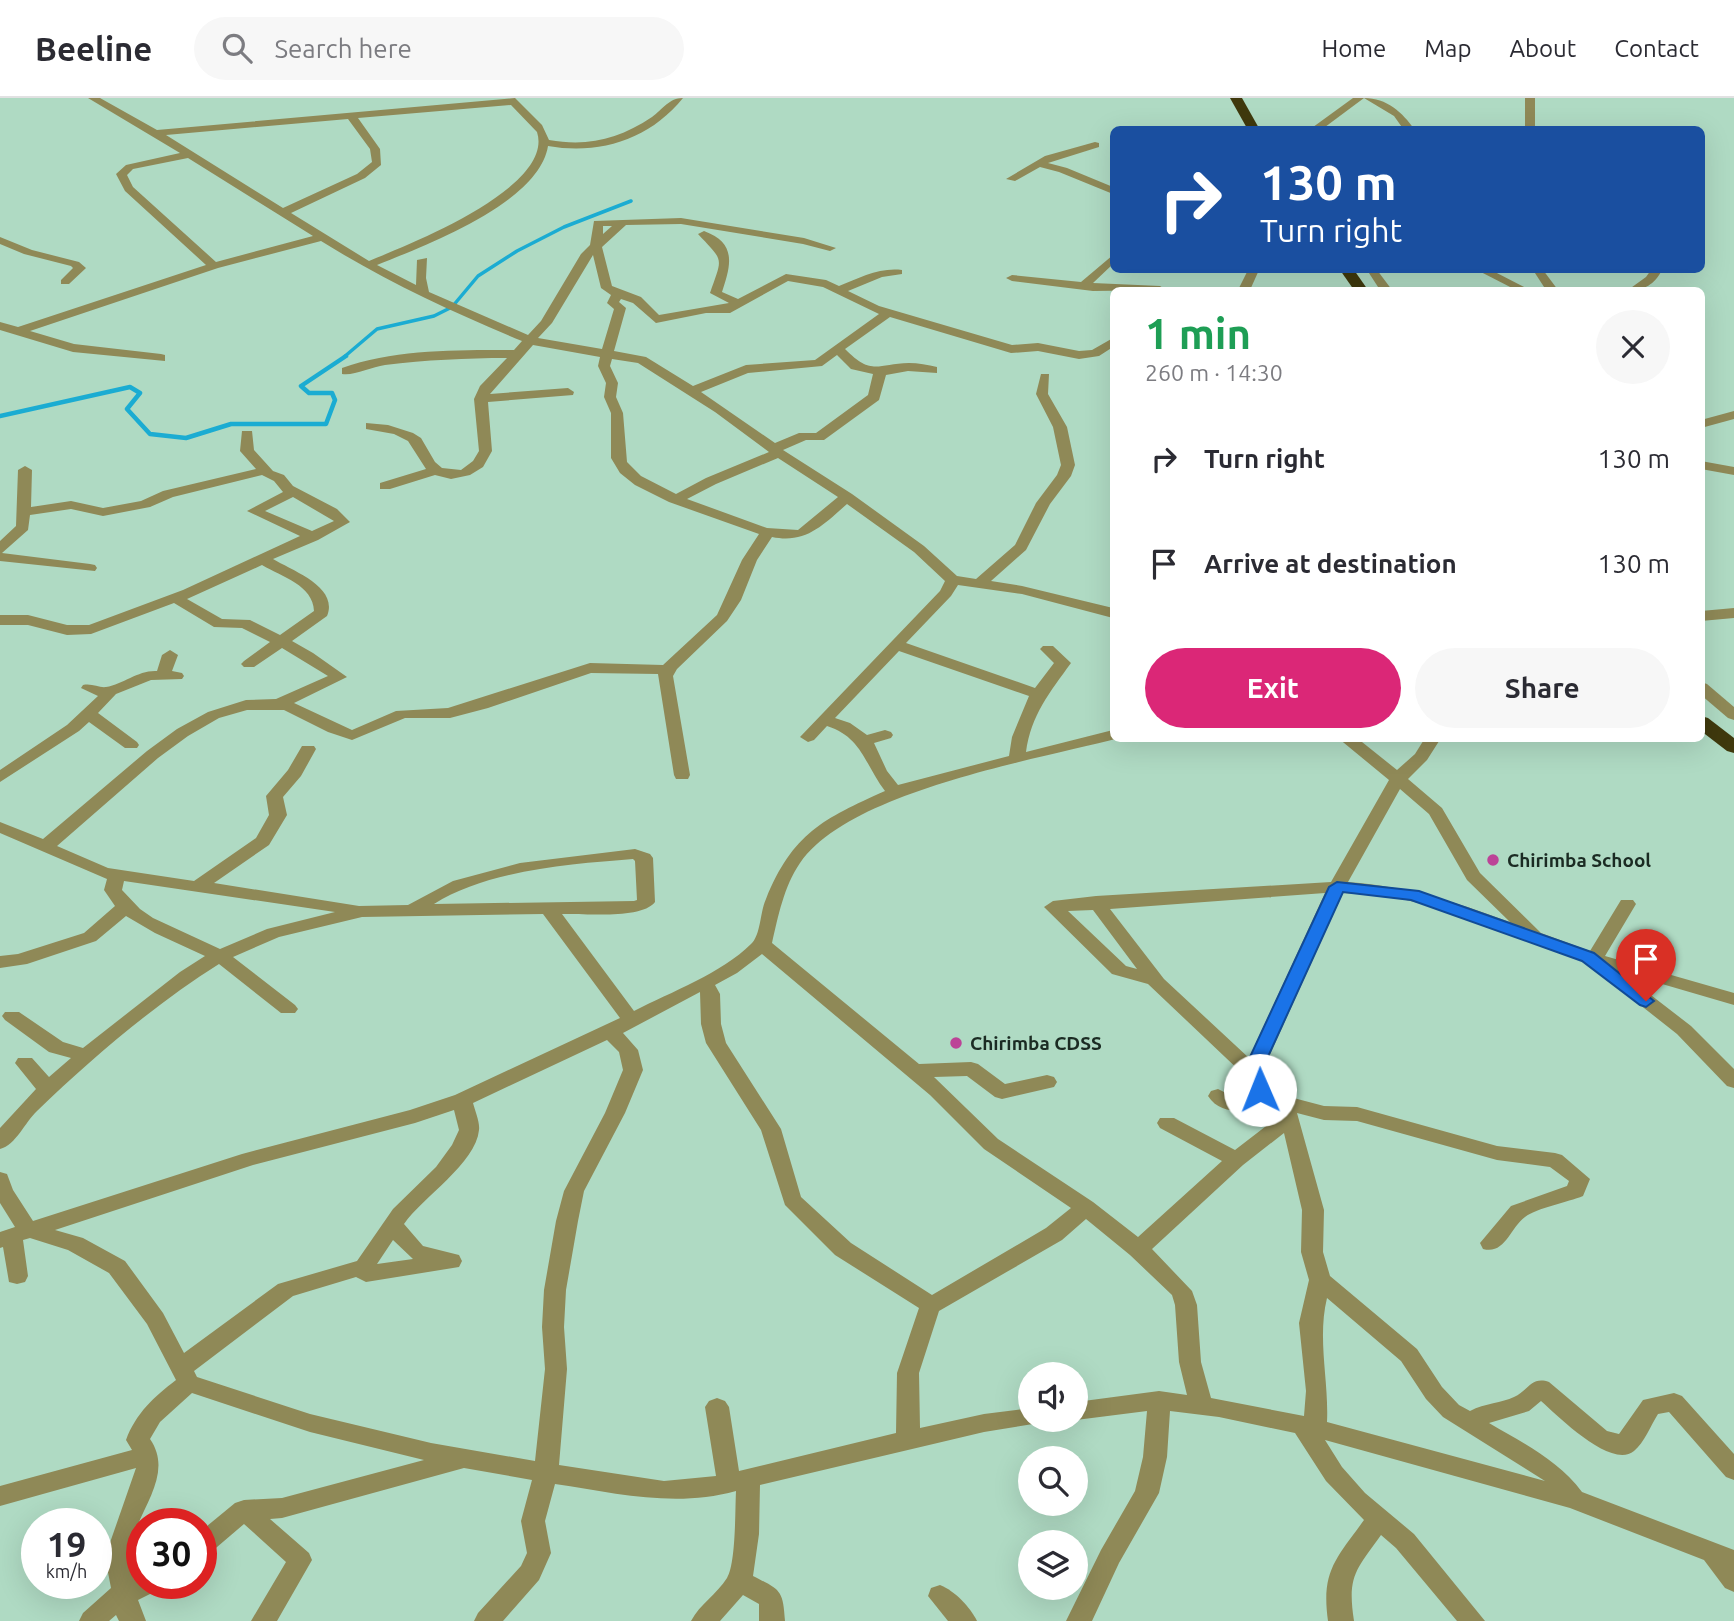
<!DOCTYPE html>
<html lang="en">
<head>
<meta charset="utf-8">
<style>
  :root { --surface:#fff; --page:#f7f7f7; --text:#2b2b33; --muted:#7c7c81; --line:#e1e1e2; --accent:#db2777 }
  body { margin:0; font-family:Ubuntu,sans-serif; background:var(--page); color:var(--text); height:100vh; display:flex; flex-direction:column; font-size:26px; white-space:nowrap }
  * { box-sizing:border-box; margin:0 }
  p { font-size:23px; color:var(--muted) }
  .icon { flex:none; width:38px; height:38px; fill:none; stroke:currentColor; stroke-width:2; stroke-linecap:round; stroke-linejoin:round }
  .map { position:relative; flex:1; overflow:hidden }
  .details { position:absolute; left:1110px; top:189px; width:595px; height:455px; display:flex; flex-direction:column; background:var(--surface); border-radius:10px; box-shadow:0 7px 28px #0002 }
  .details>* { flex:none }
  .top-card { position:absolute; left:1110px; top:28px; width:595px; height:147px; border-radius:10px; box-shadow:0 7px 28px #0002; background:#1a4fa0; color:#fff; overflow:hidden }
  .buttons { position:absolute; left:1018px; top:1264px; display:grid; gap:14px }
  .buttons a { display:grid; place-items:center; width:70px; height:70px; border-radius:50%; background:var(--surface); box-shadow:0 7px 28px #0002; font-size:35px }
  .speed { position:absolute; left:21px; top:1410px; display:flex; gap:14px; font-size:35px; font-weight:700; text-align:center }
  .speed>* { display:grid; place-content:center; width:91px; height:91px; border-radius:50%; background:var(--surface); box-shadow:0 7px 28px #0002; line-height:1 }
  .speed small { font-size:18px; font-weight:400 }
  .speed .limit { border:10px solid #d22; background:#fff; color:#111 }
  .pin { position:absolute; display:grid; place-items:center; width:60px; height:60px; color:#fff; margin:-72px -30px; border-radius:50% 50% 50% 0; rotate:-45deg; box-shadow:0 0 7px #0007 }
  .pin .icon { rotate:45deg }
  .me { position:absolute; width:77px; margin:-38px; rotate:359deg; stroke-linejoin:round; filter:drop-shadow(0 0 5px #0008) }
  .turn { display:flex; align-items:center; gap:24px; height:147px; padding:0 35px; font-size:32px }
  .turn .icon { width:91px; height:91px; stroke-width:2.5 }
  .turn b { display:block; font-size:49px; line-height:60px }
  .round { display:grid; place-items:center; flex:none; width:74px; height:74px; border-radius:37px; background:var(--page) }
  .overview { display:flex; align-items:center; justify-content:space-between; height:119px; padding:0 35px }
  h1 { font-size:42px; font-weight:700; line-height:52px; color:#1e9e55 }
  .cta { display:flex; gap:14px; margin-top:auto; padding:14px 35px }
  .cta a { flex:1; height:80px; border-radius:42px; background:var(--accent); color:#fff; font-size:28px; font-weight:700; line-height:80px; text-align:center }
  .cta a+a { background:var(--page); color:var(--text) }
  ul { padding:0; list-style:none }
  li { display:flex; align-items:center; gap:21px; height:105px; padding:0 35px }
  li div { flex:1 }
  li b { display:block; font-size:26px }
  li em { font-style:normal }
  header { display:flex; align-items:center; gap:42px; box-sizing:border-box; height:98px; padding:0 35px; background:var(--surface); border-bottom:2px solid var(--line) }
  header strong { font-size:33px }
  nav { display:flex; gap:38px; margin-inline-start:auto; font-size:24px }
  .search { width:490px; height:63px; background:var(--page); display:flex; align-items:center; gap:18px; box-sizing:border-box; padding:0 24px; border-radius:38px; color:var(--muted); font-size:26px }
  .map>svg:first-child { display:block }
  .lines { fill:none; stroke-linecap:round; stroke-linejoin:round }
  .stream-far1 { stroke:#1bacd2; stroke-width:3.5 }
  .stream { stroke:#1bacd2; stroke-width:4.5 }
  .street { fill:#8f8957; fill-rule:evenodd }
  .highway { fill:#3f390d; fill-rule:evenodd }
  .route { fill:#1a73e8; stroke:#114b97; stroke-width:2 }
  .poi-dot { fill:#bc4397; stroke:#afdac3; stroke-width:2.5 }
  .labels { text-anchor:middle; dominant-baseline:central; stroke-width:5; stroke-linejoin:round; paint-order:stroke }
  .poi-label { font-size:19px; font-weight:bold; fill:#1b2b23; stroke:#afdac3; text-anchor:start }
</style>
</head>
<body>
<header>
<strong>Beeline</strong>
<div class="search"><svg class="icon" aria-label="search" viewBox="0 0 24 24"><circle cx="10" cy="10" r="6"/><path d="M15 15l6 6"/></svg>Search here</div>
<nav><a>Home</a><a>Map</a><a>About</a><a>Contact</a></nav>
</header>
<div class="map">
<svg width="1734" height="1523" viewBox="0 0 1734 1523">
  <rect width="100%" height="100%" fill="#afdac3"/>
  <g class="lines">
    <path class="stream-far1" d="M344 259 377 231 434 218 452 209 478 178 517 153 564 129 631 103"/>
    <path class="stream" d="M0 318 130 289 140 295 127 311 150 336 186 340 231 326H326L335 302 332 295H309L301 288 346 258"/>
    <g class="street">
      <path d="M88 0H100L157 32 515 0 542 27 549 42C588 49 619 41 652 19 663 11 669 0 683 0 649 42 599 57 548 48 539 105 426 147 377 167L416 187 417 162 427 160 426 180 429 194 528 237 541 223 581 156 590 147 594 123 681 120 804 140 836 150 830 153 803 146 681 126 626 127 602 149 612 188 641 199 659 217 729 205 710 195C723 158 724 164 698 136L704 133C737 145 731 167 722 194L738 201 786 176 826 182 839 188C859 180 880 169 902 172V176L882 179 848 193 879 208 1012 247 1038 245 1079 253 1092 252 1113 240V249L1099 258 1079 261 1038 253 1011 255 890 219 845 251C872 278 876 266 909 265 918 265 928 267 937 269V275L908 273 886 277 879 302 824 342H806L783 352 852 396 924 448 957 478 976 481 1015 447 1036 405 1057 377 1061 367 1053 329 1036 296 1041 276H1049L1048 296 1067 329 1075 367 1071 378 1050 406 1026 452 991 483 1022 488 1113 510V520L1022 496 958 487 951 498 906 545 1035 590 1054 565 1040 551 1043 548H1053L1071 565C1050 594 1031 617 1026 654L1113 632V640H1119C1035 662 849 693 800 765 784 788 778 819 772 845L919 966 971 964 978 966 1005 986 1047 977 1054 979 1057 984 1054 989 1002 1001 995 999 967 978 934 979 998 1041 1093 1104 1138 1139 1222 1063 1160 1030 1157 1025 1160 1020H1174L1235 1052 1279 1018 1274 1010C1252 1012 1222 1020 1208 998L1211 993 1218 991 1236 1000 1255 998 1244 977 1148 886 1112 876 1044 809 1053 803 1096 798 1331 784 1389 682 1338 640H1357L1397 672 1415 656 1425 640H1441L1427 662 1408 681 1442 710 1480 775 1541 835 1590 853 1621 802H1633L1636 806 1605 858 1734 895V907L1621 874 1691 928 1734 971V990L1727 988 1677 936 1587 865 1427 807 1389 798 1343 795 1262 974 1268 988 1286 998 1324 1008 1357 1009 1497 1048 1555 1055 1562 1057 1590 1081 1583 1098C1568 1104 1537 1110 1525 1119 1510 1130 1505 1157 1483 1151L1480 1145 1511 1108 1567 1088 1569 1083 1550 1069 1497 1062 1357 1023 1324 1022 1297 1015 1324 1112 1323 1154 1330 1178 1417 1251 1442 1289 1459 1307 1470 1313C1485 1305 1502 1305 1514 1299 1528 1293 1531 1278 1549 1284L1607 1333 1619 1336 1643 1302 1674 1295 1682 1298 1734 1356V1382L1726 1379 1669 1314 1658 1316C1651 1327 1644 1345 1634 1353 1611 1372 1557 1317 1541 1303L1529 1313 1489 1325C1523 1345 1558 1362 1582 1394L1734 1452V1494L1725 1490 1704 1462 1570 1410 1325 1342 1342 1369 1365 1395 1414 1436 1485 1523H1457L1396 1450 1381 1437C1356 1472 1347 1478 1354 1523H1328C1321 1473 1336 1461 1364 1422L1326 1383 1295 1335 1219 1319 1170 1313 1167 1359 1159 1395 1119 1465 1092 1523H1066L1101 1452 1135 1393 1143 1359 1147 1313 1076 1322 1073 1321H1076V1304L1159 1293 1187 1297 1179 1264 1175 1207 1172 1197 1130 1157 1086 1121 1062 1142 939 1213 919 1275 920 1330 984 1316 1031 1310V1321H1041L1039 1325 984 1334 760 1387 759 1436 753 1478C780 1492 783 1491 785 1523H759V1506L743 1497 720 1523H691C700 1506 717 1496 727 1480 736 1465 735 1412 736 1393 675 1410 616 1395 555 1386L545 1423 551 1455 539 1482 503 1523H474L478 1515 521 1468 527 1455 521 1423 532 1382 464 1370 282 1420 270 1421 309 1455 312 1462 277 1523H251L286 1464 244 1426 210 1455 201 1458V1433L235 1405 244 1402 282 1400 424 1362 310 1334 192 1295 160 1324 150 1341C177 1380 131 1418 129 1459 129 1466 132 1474 134 1481L142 1477V1486H159L156 1493 138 1502 146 1523H119L116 1517 109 1523H79L83 1515 111 1490 105 1459 136 1370 0 1408V1388L132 1352 126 1342C136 1315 154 1299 176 1282L147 1226 109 1175 68 1152 30 1140 23 1142 28 1178 25 1184 17 1186 9 1184 3 1149 0 1150V1134L15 1129 0 1105V1074L7 1076 13 1092 33 1123 242 1056 410 1012 455 997 620 920 543 816 362 819 279 839 233 859 295 907 298 911 295 915H281L219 866C154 907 92 960 37 1013 25 1024 16 1047 0 1051V1030L36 991 15 965 18 960H32L49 979 71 960 49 954 5 922 2 918 5 914H19L63 944 83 950 180 874 205 858 155 835 126 818 96 843 27 866 0 870V858L18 856 84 835 115 808 104 792 107 781 0 735V724L43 741 147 653 177 631 208 614 246 602 276 601 328 578 282 550 254 569H244L241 566 244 563 270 544 242 530 214 529 174 505 91 536 67 537 28 527H0V517H28L67 527H89L183 492 300 438 247 413 283 394 274 383 262 377 173 399 150 409 103 418 71 411 30 417 28 432 2 455 90 466 95 467 97 470 95 473 0 463V443L16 428 18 372 25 368 32 372 31 409 71 403 103 410 141 403 163 393 256 371 240 353 242 333H252L254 352 273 373 284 377 293 388 337 411 350 424 318 442 273 461C293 473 339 489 327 518L292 543 313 555 347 579 294 605 352 632 396 613 448 610 590 565 663 567 717 517 742 462 759 436 669 404 635 387 620 375 611 360V315L604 299 606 285 598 268 600 259 533 247 490 296 568 290 574 294 573 297 488 304 492 353 483 369 470 377 451 381 435 377 390 391H380V385L426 371 408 343 394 336 366 331V325L388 327 413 335 421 340 435 364 442 370 461 372 473 363 479 353 474 301 480 288 507 260C466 260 426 262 385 267 371 269 354 278 342 276V270C395 251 457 252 514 252L522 243C452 214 385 183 321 143L218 170 30 233 74 246 161 256 165 257V263L73 254 0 232V224L18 229 206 167 125 93 116 76 126 67 180 55ZM511 7 537 34C555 90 408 147 369 163L291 115 365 80 381 67 380 51 358 20ZM348 21 370 51 372 64 357 76 283 110 166 37ZM188 60 313 138 216 164 133 89 127 77 133 71ZM603 128H612L603 136ZM593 157 601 190 611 197 607 205 614 211 602 251 538 240 552 225ZM788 183 823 189 879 216 815 262 746 267 693 288 646 259 614 253 626 210 619 204 621 201 633 205 656 225 706 215H730ZM837 257 851 271 873 276 868 297 816 335H799L775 345 701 294 748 275 822 268ZM612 261 638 265 715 314 769 354 706 380 676 396 641 378 627 364 623 315 616 299 618 285 610 268ZM778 360 838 399 798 432 767 430 687 401 716 386ZM293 399 334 423 312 433 265 413ZM847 406 914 454 945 483 940 493 800 639 808 644 814 642 827 628C862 639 865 667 885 693 823 721 793 735 766 801 760 813 761 837 751 846 722 875 671 894 634 913L562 816C584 815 641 822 655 804L653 760 650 756 635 751 520 765 453 783 408 807 359 808 214 785 269 747 287 717 283 699 301 678 316 651 314 648H302L288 672 266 698 269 717 256 740 194 783 108 770 57 748 158 660 188 638 219 620 247 612H284L328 634 352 642 405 620H450L488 610 591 575 658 576 674 677 676 681H688L690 677 673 578 677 571 727 523 741 502 757 462 772 439C806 446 823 427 847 406ZM262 467C282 479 313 487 314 513L280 537 250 522 222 521 187 501ZM899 553 1029 598 1012 639 1009 658 898 687 887 673 874 645 891 640 893 637 891 634 885 632 867 637 850 625 835 620ZM1400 691 1429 716 1467 782 1510 824C1452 803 1411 789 1348 784ZM633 761 635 763 637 802 634 803 434 806C487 772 571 766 633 761ZM124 783 335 814 267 831 220 851 153 820 140 811 122 792ZM1325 795 1249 960 1164 881 1110 811ZM1093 812 1137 871 1126 868 1068 813ZM762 856 930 997 984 1051 1071 1110 1046 1130 932 1197 851 1145 801 1099 781 1031 726 945 721 926 720 896 715 887 737 875ZM700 894 701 926 706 945 761 1032 785 1107 835 1157 919 1210 897 1275 896 1335 739 1373 729 1309 725 1303 717 1300 709 1303 705 1309 716 1378 664 1383 559 1367 567 1271 564 1229 566 1192 578 1123 584 1093 625 1015 643 972 638 952 623 935ZM607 942 619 954 623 972 605 1015 564 1093 556 1123 544 1192 542 1229 545 1271 535 1363 431 1345 310 1316 197 1279 194 1273 293 1198 356 1179 366 1184 459 1169 462 1163 459 1157 423 1148 404 1126C422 1100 476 1065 479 1032 480 1024 475 1013 473 1005ZM454 1012 459 1032 452 1047 436 1069 393 1111 357 1163 278 1186 184 1255 163 1215 125 1163 83 1140 55 1132 253 1067 415 1025ZM1284 1035 1302 1112 1301 1154 1309 1182 1299 1225 1306 1293 1304 1318 1211 1300 1201 1264 1197 1207 1192 1193 1152 1151 1243 1067ZM393 1142 413 1161 377 1166ZM1327 1200 1401 1263 1426 1301 1443 1319 1545 1383 1327 1324C1329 1283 1317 1241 1327 1200Z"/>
      <path d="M1353 0H1364L1321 32H1309Z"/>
      <path d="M1364 0C1387 0 1402 14 1415 32H1404L1394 18Z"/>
      <rect x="1525" y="0" width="10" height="32"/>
      <path d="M1095 44 1099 45V49L1048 65 1067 70 1113 89V96L1059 74 1040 69 1015 83 1006 81 1045 58Z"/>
      <path d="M0 139 32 152 79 164 86 170 69 186H61V182L73 170 71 168 24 156 0 146Z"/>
      <path d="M1113 157V166L1093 185 1160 188 1166 192 1093 193 1012 183 1006 180 1012 177 1081 184Z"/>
      <path d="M1248 172H1259L1250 192H1238Z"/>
      <path d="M1367 172H1377L1392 192H1380Z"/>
      <path d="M1477 172H1491L1530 192H1516Z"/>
      <path d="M1533 172H1543L1558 192H1546Z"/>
      <path d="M1651 172H1662C1654 187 1645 192 1628 192L1646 179Z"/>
      <path d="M1734 313V321L1701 330V322Z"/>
      <path d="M1701 363 1734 369V377L1701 371Z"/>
      <path d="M1734 510V520L1701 523V513Z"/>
      <path d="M170 552 178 557 172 573 182 575 184 578 182 581 151 582 116 596 98 615 137 644 139 647 137 650H125L89 624 79 633 0 684V672L67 627 98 598 81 590 83 587C92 585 99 590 106 589 124 586 138 572 157 573L162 557Z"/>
      <path d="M1701 584 1707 586 1734 609V622L1728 620 1701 597Z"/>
      <path d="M940 1487C955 1493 970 1509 977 1523H948L928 1498 931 1490Z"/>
    </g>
    <g class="highway">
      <path d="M1230 0H1242L1260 32H1248Z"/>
      <path d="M1340 172H1354L1368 192H1354Z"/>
      <path d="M1701 618 1708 620 1734 640V655L1727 653 1701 633Z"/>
    </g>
  </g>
  <path class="route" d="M1337 784 1419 793 1594 855 1654 903 1646 909 1640 907 1582 863 1411 802 1343 794 1261 974 1269 992 1266 996H1253L1243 974 1329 789Z"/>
  <g class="poi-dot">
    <circle cx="1493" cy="762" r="7"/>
    <circle cx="956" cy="945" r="7"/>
  </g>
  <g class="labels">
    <g class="poi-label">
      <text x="1507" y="762">Chirimba School</text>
      <text x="970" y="945">Chirimba CDSS</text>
    </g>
  </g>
</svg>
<div class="buttons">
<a><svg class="icon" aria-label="sound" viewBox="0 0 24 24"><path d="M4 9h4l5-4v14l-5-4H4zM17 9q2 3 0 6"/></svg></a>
<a><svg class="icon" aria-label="search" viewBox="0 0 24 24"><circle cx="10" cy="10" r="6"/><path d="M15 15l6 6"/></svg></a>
<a><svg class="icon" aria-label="layers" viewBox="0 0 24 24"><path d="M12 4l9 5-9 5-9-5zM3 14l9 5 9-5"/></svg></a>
</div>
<div class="speed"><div>19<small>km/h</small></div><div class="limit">30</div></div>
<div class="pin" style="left:1646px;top:903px;background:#d93025"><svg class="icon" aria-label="arrive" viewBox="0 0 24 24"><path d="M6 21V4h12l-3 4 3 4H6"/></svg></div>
<svg class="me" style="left:1260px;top:992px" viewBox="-20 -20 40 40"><circle r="19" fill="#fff"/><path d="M0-13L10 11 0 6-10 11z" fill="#1a73e8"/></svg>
<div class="top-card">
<div class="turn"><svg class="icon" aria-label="right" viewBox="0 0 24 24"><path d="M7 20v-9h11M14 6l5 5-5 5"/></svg><div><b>130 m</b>Turn right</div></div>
</div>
<section class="details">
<div class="overview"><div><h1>1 min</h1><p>260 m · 14:30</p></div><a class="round"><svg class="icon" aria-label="close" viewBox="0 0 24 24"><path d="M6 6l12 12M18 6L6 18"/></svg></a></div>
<ul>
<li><svg class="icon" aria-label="right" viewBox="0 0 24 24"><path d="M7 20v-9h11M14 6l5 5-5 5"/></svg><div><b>Turn right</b></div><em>130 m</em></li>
<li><svg class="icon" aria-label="arrive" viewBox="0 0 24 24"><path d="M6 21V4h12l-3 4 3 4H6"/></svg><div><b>Arrive at destination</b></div><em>130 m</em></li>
</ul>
<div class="cta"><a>Exit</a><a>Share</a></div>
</section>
</div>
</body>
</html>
